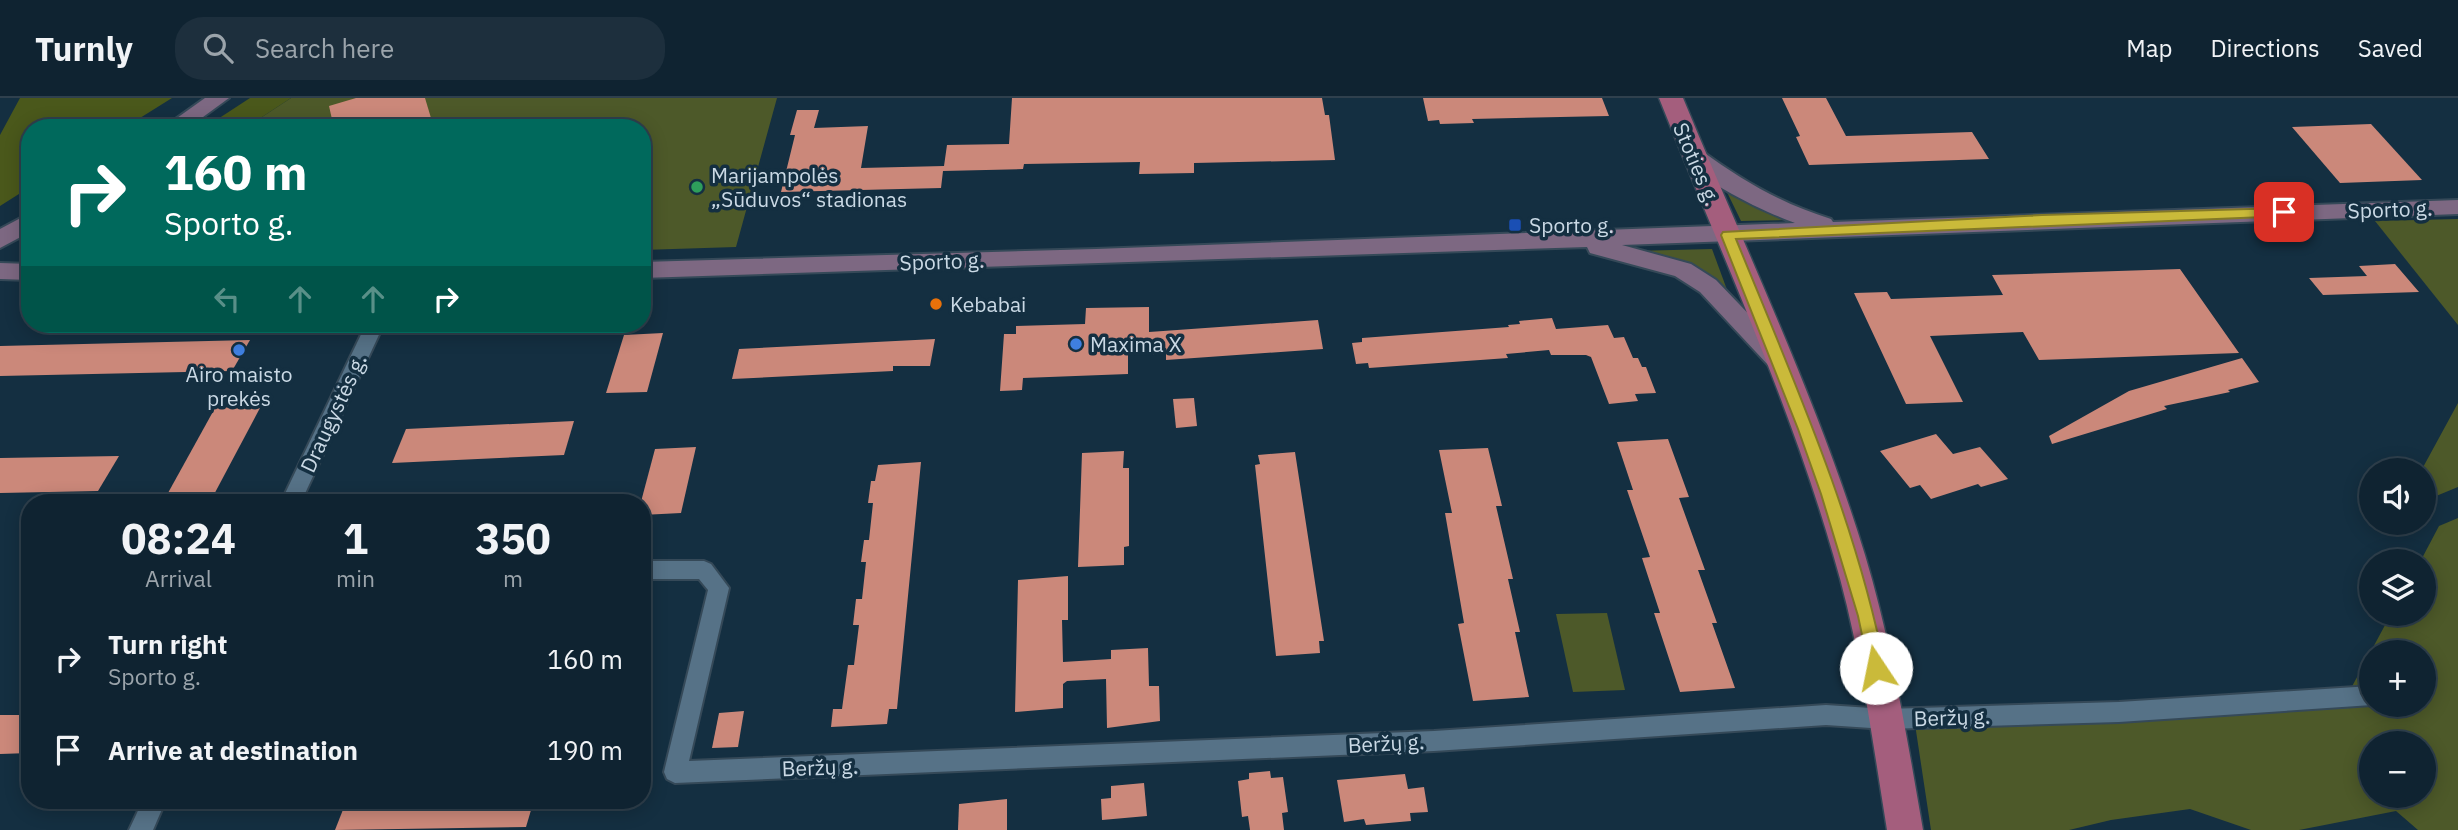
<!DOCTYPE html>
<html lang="en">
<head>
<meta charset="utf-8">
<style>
  :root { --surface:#0f2331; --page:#1d2f3d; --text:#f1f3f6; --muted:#9ba4ab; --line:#2f404d }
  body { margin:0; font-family:"IBM Plex Sans",sans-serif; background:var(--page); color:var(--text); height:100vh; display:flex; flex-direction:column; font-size:26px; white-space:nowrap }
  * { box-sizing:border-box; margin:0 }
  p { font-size:23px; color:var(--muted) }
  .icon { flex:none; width:38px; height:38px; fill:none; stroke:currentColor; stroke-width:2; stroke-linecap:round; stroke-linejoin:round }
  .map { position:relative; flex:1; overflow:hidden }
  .side { position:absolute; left:21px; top:396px; width:630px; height:315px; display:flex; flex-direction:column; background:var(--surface); border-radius:28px; box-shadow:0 4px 18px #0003,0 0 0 2px var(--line) }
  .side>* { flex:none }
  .guide { position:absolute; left:21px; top:21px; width:630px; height:214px; border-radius:28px; box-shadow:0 4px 18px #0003,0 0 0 2px var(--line); background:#00695c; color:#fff; overflow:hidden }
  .tools { position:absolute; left:2359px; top:360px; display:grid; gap:14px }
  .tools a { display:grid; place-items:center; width:77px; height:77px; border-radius:50%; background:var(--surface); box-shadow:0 4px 18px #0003,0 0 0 2px var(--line); font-size:35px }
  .pin { position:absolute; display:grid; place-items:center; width:60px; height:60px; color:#fff; margin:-30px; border-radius:14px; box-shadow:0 4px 10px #0006 }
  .me { position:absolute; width:77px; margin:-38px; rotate:349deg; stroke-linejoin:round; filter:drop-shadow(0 0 5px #0008) }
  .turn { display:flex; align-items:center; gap:24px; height:147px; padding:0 28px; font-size:32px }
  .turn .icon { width:91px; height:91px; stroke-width:2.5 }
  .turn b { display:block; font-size:49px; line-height:60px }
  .lanes { display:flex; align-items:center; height:66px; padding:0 28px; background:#0003; justify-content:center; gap:35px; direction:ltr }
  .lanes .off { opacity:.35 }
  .eta { display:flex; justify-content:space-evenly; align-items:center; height:119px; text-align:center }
  .eta b { font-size:42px; font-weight:700; line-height:49px }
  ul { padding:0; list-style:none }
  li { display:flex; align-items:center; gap:21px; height:91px; padding:0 28px }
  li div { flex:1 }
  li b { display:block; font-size:26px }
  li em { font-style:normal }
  header { display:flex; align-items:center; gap:42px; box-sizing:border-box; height:98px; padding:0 35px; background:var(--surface); border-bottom:2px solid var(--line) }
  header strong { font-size:33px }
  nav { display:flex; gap:38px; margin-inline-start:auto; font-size:24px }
  .search { width:490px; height:63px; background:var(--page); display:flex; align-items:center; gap:18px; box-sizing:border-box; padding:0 24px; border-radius:28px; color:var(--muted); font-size:26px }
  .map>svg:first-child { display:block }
  .green { fill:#4d5929; fill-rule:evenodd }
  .forest { fill:#4a581b }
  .building { fill:#cb887a }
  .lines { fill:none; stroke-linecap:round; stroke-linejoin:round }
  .street-casing { stroke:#354958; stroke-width:4 }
  .secondary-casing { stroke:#354958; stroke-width:4 }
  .primary-casing { stroke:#354958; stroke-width:3 }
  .street { fill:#567287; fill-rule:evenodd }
  .secondary { fill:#7d6882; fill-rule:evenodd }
  .primary { fill:#a45e7d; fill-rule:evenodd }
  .route { fill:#caba3a; stroke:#837926; stroke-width:2 }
  .leisure-dot { fill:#2e9e5b; stroke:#142f41; stroke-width:2.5 }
  .transit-dot { fill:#1a4fb4; stroke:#142f41; stroke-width:2.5 }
  .food-dot { fill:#e8710a; stroke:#142f41; stroke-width:2.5 }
  .shop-dot { fill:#3f7fe0; stroke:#142f41; stroke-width:2.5 }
  .labels { text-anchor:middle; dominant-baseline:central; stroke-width:7; stroke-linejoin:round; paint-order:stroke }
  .street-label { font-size:21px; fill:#cad9e5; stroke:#142f41 }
  .poi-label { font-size:21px; fill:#cad9e5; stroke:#142f41; text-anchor:start }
</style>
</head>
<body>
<header>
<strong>Turnly</strong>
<div class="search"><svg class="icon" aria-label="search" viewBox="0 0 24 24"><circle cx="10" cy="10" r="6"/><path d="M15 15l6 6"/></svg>Search here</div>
<nav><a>Map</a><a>Directions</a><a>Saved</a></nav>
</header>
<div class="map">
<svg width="2458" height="732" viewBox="0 0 2458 732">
  <rect width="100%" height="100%" fill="#142f41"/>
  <g class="green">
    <path d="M291 0H777L736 149 642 152V30H245Z"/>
    <path d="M1724 88 1746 104 1790 122 1741 123Z"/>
    <path d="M2458 121V227L2375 123Z"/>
    <path d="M1712 151 1733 208 1633 153Z"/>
    <path d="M2458 305V389L2424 403V373H2421Z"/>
    <path d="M2458 420V732H2418L2396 713 2299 732H2251L2190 711 2111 722 2069 732H1931L1913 613 2349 594 2391 516H2424V464H2420L2439 428ZM2371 555H2424V607H2371ZM2371 646H2424V698H2371Z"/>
    <path d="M1607 515 1625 592 1573 594 1556 516Z"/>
  </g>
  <g class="forest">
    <path d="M20 0H172L124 30H30V89L0 108V37Z"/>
    <path d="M250 0H291L245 30H204Z"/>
  </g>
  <g class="building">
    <path d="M356 0H425L434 30H334L329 8Z"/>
    <path d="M1012 0H1322L1325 17H1329L1335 62 1194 65V75L1139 76 1140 64 1024 66 1023 71 943 73 941 90 781 94 795 37H790L797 12H819L814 30 868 28 861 70 944 68 947 47 1009 46Z"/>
    <path d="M1423 0H1602L1609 18 1472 21 1474 25 1440 26 1439 22 1428 23Z"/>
    <path d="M1782 0H1826L1846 38 1972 34 1989 61 1809 67 1796 39 1800 38Z"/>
    <path d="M2371 26 2422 82 2340 85 2292 29Z"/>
    <path d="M2395 166 2419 194 2323 197 2309 180 2367 178 2359 168Z"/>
    <path d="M2180 171 2239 255 2039 262 2023 234 1930 238 1963 304 1906 306 1854 195 1887 194 1891 201 2003 197 1992 177Z"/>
    <path d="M1149 209V234L1318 222 1323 251 1166 262V256L1128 257V276L1023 280 1022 292 1000 293 1004 236H1016V228L1085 226 1086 210Z"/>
    <path d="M1552 220 1556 231 1608 227 1614 240 1624 239 1633 260H1638L1642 269H1646L1656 295 1635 296 1638 303 1609 306 1591 259 1586 257H1551L1549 252 1506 256 1508 260 1369 270 1368 265 1356 266 1352 245 1362 244V240L1509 229 1508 227 1520 226 1519 223Z"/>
    <path d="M663 235 647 294 606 295 624 237Z"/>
    <path d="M935 241 930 268H893V273L732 281 739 251Z"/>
    <path d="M250 242 232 273 0 278V248Z"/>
    <path d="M2242 260 2259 284 2228 292 2230 294 2164 308 2167 311 2052 346 2049 338 2129 293Z"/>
    <path d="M1194 300 1197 328 1176 330 1173 301Z"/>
    <path d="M261 308 210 404H163L215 310Z"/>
    <path d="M574 323 564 357 392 365 406 331Z"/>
    <path d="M1936 336 1953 356 1980 349 2008 381 1981 389 1978 386 1931 401 1920 387 1910 390 1880 353Z"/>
    <path d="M1668 341 1689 399 1679 400 1705 472H1698L1717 525H1712L1735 590 1680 594 1654 515H1660L1642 460 1650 459 1627 392H1633L1617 344Z"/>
    <path d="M696 349 681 415 642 417V400L655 351Z"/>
    <path d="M1488 350 1502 408H1496L1513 481H1508L1520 534H1515L1529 599 1473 603 1458 526 1464 525 1445 415H1452L1439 352Z"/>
    <path d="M1124 353 1123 370H1129V448L1124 449V467L1078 469 1082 355Z"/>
    <path d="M1295 354 1324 543H1319L1320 555 1276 558 1255 367 1260 366 1258 357Z"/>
    <path d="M119 358 98 393 0 395V360Z"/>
    <path d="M921 364 897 611H889L887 626 831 629 833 611H842L848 567H854L859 527H853L856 501H862L866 464H861L864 442H869L873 405H868L871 383H875L878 367Z"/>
    <path d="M1068 478V522H1062L1063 564 1111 561V552L1148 550 1149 588H1159L1160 623 1107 630 1106 581 1067 583 1063 586V610L1015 614 1018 482Z"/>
    <path d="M744 613 738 649 712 650 719 615Z"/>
    <path d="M0 617H30V655L0 656Z"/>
    <path d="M1270 673 1271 680 1283 679 1288 714 1282 715 1284 732H1250L1248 718 1242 719 1238 683 1249 681V675Z"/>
    <path d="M1405 676 1408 691 1424 689 1428 714 1410 715 1411 723 1366 727 1364 721 1344 724 1337 682Z"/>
    <path d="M1144 685 1147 718 1102 722 1101 701 1111 700V688Z"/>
    <path d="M1007 701V732H958L959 706Z"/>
    <path d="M411 702H534L526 729 335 732 346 704Z"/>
  </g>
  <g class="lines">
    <defs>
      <g id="street">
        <path d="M366 226H384L301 404H281Z"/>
        <path d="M642 463H704L711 466 729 490 689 663 1434 633 1826 607 1886 611 2119 604 2371 588 2372 607 2119 624 1886 631 1826 627 1434 653 675 685 667 681 664 674 708 492 699 481H642Z"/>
        <path d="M143 702H166L153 732H129Z"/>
      </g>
      <g id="secondary">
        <path d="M205 0H229L188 30H163Z"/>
        <path d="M1694 51 1702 53C1743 83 1782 106 1831 121L1833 124 2458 102V116L1622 147 1691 166 1716 182 1787 256 1790 262 1787 268 1778 271 1769 268 1700 194 1675 178 1590 155 1587 149 642 180V164L1096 151 1795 125C1765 114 1700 84 1683 58L1686 53Z"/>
        <path d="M30 115V134L0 150V131Z"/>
        <path d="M0 165 30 166V182L0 181Z"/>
      </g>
      <path id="primary" d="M1659 0H1683C1745 151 1817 300 1865 457 1892 547 1907 640 1923 732H1887C1872 640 1860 546 1833 456 1788 300 1719 151 1659 0Z"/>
    </defs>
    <use href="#street" class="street-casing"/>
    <use href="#secondary" class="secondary-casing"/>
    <use href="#primary" class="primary-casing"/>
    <use href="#street" class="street"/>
    <use href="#secondary" class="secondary"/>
    <use href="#primary" class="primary"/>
  </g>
  <path class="route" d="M2284 110 2291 114 2289 118 1736 141C1793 281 1856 421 1885 570L1882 575 1876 577 1870 575 1858 518 1821 396 1798 331 1721 137 1723 134 2042 117Z"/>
  <circle class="leisure-dot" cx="697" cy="89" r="7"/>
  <rect class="transit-dot" x="1508" y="120" width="14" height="14" rx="3.5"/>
  <circle class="food-dot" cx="936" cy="206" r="7"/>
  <g class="shop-dot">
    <circle cx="1076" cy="246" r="7"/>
    <circle cx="239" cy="252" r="7"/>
  </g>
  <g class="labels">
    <g class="street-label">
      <text transform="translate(1697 66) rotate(67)">Stoties g.</text>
      <text transform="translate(2390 111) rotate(-2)">Sporto g.</text>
      <text transform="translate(942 163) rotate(-2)">Sporto g.</text>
      <text transform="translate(333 315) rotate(-65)">Draugystės g.</text>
      <text transform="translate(1952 619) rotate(-2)">Beržų g.</text>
      <text transform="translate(1386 645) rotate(-3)">Beržų g.</text>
      <text transform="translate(820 669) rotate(-2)">Beržų g.</text>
    </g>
    <g class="poi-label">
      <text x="711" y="77">Marijampolės<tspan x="711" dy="24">„Sūduvos“ stadionas</tspan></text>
      <text x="1529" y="127">Sporto g.</text>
      <text x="950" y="206">Kebabai</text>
      <text x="1090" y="246">Maxima X</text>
      <text x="239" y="276" text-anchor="middle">Airo maisto<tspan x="239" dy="24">prekės</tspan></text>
    </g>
  </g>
</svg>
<div class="tools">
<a><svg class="icon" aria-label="sound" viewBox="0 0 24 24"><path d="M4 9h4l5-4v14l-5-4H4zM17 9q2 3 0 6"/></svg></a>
<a><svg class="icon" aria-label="layers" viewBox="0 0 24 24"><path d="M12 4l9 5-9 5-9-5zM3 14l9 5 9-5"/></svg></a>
<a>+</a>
<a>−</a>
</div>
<div class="pin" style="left:2284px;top:114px;background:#d93025"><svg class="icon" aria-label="arrive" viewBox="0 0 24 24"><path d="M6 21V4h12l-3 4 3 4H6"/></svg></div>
<svg class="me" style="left:1876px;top:570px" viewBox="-20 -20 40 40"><circle r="19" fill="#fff"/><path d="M0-13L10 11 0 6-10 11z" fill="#caba3a"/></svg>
<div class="guide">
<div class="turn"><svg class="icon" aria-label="right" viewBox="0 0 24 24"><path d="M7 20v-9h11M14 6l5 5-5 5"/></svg><div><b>160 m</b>Sporto g.</div></div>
<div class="lanes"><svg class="icon off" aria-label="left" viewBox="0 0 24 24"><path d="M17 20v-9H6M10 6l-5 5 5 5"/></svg><svg class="icon off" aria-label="ahead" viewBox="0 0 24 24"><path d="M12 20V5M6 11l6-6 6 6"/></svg><svg class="icon off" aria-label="ahead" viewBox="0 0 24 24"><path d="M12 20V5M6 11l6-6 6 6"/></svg><svg class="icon" aria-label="right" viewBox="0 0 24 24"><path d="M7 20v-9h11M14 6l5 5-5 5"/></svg></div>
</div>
<section class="side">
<div class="eta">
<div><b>08:24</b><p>Arrival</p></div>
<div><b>1</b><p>min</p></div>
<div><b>350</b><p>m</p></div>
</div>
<ul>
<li><svg class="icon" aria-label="right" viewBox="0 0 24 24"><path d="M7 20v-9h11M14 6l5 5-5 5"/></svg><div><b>Turn right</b><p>Sporto g.</p></div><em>160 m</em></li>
<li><svg class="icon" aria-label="arrive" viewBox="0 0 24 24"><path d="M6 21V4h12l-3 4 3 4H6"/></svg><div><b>Arrive at destination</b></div><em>190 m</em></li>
</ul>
</section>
</div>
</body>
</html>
